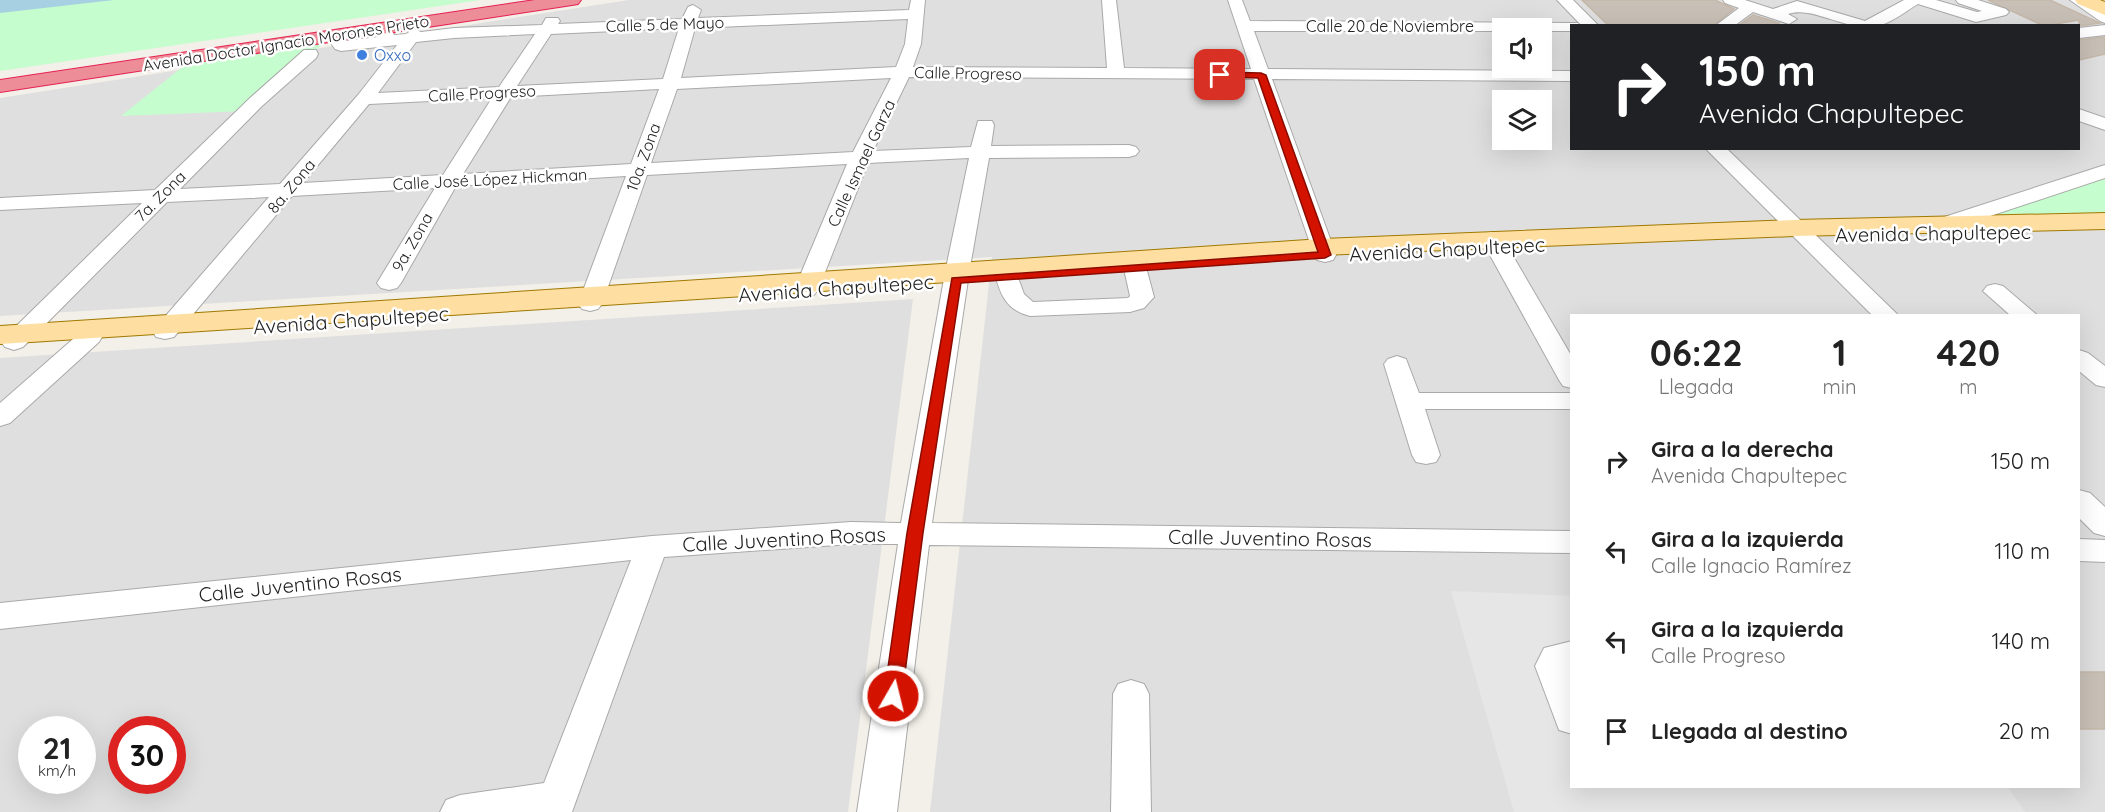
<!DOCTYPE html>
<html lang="es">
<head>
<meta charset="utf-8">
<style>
  :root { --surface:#fff; --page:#f2f2f2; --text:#222; --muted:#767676 }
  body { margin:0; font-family:Quicksand,sans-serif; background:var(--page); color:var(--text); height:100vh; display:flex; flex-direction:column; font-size:22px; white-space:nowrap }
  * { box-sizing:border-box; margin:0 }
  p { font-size:20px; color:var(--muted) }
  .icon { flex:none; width:33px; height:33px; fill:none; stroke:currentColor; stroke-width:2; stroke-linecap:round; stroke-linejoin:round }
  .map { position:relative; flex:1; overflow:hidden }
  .details { position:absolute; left:1570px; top:314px; width:510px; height:474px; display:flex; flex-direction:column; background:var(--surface); border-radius:0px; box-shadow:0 6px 24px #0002 }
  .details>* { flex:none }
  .top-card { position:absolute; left:1570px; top:24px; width:510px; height:126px; border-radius:0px; box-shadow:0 6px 24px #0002; background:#202124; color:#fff; overflow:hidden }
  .fabs { position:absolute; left:1492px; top:18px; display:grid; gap:12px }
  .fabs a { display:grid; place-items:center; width:60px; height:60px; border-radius:0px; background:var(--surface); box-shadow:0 6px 24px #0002; font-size:30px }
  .speed { position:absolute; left:18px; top:716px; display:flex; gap:12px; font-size:30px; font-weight:700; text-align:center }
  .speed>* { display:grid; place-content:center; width:78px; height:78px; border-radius:50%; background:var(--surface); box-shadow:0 6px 24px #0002; line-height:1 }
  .speed small { font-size:15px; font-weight:400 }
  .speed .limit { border:9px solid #d22; background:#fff; color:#111 }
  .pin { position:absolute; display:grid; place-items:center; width:51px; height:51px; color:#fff; margin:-26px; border-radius:12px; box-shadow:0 3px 9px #0006 }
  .me { position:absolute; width:66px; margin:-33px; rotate:8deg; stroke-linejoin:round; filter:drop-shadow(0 0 4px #0008) }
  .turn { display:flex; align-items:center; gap:21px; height:126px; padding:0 30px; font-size:27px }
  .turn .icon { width:78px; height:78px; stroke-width:2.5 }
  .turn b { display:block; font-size:42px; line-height:51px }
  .eta { display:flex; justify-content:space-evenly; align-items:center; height:102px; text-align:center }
  .eta b { font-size:36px; font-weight:700; line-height:42px }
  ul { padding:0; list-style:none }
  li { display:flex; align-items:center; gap:18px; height:90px; padding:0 30px }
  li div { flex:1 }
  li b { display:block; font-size:22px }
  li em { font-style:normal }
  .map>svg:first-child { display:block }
  .residential { fill:#e0dfdf; fill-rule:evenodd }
  .park { fill:#c5fdce }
  .parking { fill:#e6e6e6 }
  .water { fill:#a7d0e2 }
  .building { fill:#c8c0b7; stroke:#c5b8a9; stroke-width:1.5 }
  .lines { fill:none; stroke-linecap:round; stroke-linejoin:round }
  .minor-casing { stroke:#a9a9a9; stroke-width:2 }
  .major-casing { stroke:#a07900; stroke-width:2 }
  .highway-casing { stroke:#e62053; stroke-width:2 }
  .minor { fill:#fff; fill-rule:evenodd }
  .major { fill:#ffdea1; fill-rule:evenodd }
  .highway { fill:#ed8d97; fill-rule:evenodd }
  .route { fill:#d41200; stroke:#8a0c00; stroke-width:1.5 }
  .shop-dot { fill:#3f7fe0; stroke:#fff; stroke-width:2 }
  .labels { text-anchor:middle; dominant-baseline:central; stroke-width:5; stroke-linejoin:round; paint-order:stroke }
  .far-street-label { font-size:16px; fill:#222; stroke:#fff }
  .far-shop-label { font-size:16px; fill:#366cbe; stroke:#fff; text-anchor:start }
  .street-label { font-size:20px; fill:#222; stroke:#fff }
</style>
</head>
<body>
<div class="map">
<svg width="2105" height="812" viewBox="0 0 2105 812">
  <rect width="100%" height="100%" fill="#f2f0e8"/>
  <g class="residential">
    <path d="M629 0H2105V812H930L992 257 0 316V98ZM1572 26H2079V148H1572ZM1503 28H1542V68H1503ZM1503 100H1542V140H1503ZM1572 315H2079V786H1572Z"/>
    <path d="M913 299 848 812H0V358ZM32 729H82V780H32ZM122 729H172V780H122Z"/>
  </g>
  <g class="park">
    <path d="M0 0H480L0 71Z"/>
    <path d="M334 36 310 54 246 111 121 116 195 57Z"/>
    <path d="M2105 171V221L1972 215Z"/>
  </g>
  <path class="parking" d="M1451 591 1572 596V786H2007L2025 812H1514Z"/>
  <path class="water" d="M0 0H114L0 13Z"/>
  <g class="building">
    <path d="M1582 0H1715L1734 9 1713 26H1609Z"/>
    <path d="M1988 0H2050L2100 23 2079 26V20L2044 26Z"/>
    <path d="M1753 15 1779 23V26H1738Z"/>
    <path d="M2105 37V54L2079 60V40Z"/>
    <rect x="2079" y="672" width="26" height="57"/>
  </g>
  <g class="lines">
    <defs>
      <g id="minor">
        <path d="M911 0H925L921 44 913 67 1107 68 1102 0H1116L1124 68 1251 69 1228 0H1242L1250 21 1578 23 1580 26H1572V31H1542V28H1503V31H1254L1268 69 1572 71V81L1272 79 1336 255 1333 260 1325 262 1317 260 1314 255 1254 79 909 77 873 151 971 147 978 121H992L994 125 991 146 1129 145 1136 147 1139 151 1136 155 1129 157 989 158 969 273 932 523 1572 531V553L929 545 897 812H857L898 544H851L664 557 572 812H440L446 800 460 795 544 783 631 560 0 629V603L652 536 851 522 901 523 945 273 969 158 868 163 818 290 814 295 806 297 798 295 794 290 847 164 647 175 602 304 598 309 590 311 582 309 578 304 626 176 456 186 401 283 397 288 389 290 381 288 377 283 435 188 292 196 174 337 165 339 156 337 153 332 156 327 269 197 167 202 23 347 14 350 5 347 1 342 5 337 142 203 0 210V198L155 190 250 98 304 50H316L318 54 316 58 262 106 180 189 280 184 358 95 397 45 341 51 335 49 326 36 334 31 340 33 345 41 378 37 376 28 384 23 390 25 394 35 406 34 414 29 421 32 454 28 542 25 546 18H558L560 21 558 24 682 19 688 7 693 5 701 10 698 18 909 10ZM908 19 905 44 896 67 681 78 695 28ZM679 28 663 79 517 86 551 34ZM535 34 499 87 378 93 416 42 454 38ZM891 78 853 152 651 163 677 89ZM659 89 631 164 463 174 511 97ZM492 98 443 175 303 183 369 104Z"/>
        <path d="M1557 0H1573L1599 26H1582Z"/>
        <path d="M1723 0H1745L1773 9 1797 1 1865 21 1904 0H1936L1977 12 1982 11 1958 3 1956 0H1978L2006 9 2009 12 2006 15 1976 22 1918 4C1906 11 1894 21 1881 25 1850 35 1815 5 1788 14L1797 19 1789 24 1753 12 1734 26H1715L1739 8 1725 3Z"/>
        <path d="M2070 0H2087L2105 11V23L2100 21Z"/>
        <path d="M2105 25V35L2079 38V28Z"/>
        <path d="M2079 109 2105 118V130L2079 121Z"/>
        <path d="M1705 148H1726L1898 315H1872Z"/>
        <path d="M2105 165V178L1951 229 1946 238 1938 240 1930 238 1927 233 1935 220Z"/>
        <path d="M1492 232 1500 234 1503 239 1572 357V388L1563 386 1559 380 1481 239 1484 234Z"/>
        <path d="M1133 253 1141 255 1144 260 1154 297 1144 308 1130 312 1030 316C1005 310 999 292 994 269L997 264 1005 262 1013 264 1024 294 1033 302 1128 298 1130 296 1122 260 1125 255Z"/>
        <path d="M1995 284 2003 286 2037 315H2010L1983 291 1987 286Z"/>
        <path d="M90 330 99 332 102 337 99 342 10 423 0 426V403L81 332Z"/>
        <path d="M2079 350 2088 353 2105 366V387L2096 385 2079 371Z"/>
        <path d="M1397 356 1406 359 1419 393H1572V409H1425L1440 455 1436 462 1426 464 1416 462 1412 455 1384 364 1388 359Z"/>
        <path d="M2079 490 2090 493 2105 507V536L2094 533 2079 518Z"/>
        <path d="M2079 539 2105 540V562L2079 561Z"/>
        <path d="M1572 641V667L1570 668 1572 734 1559 730 1535 666 1544 648Z"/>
        <path d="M1131 680 1144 684 1149 694 1151 812H1111L1113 694 1118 684Z"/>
      </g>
      <g id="major">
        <path d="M2075 0H2100L2105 2V15L2078 4Z"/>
        <path d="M2105 213V229L1794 236 1322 255 808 292 0 344V326L1322 239 1794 220Z"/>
      </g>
      <path id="highway" d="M535 0H581L578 4 572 5 0 92V80Z"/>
    </defs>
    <use href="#minor" class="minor-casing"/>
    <use href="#major" class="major-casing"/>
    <use href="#highway" class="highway-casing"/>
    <use href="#minor" class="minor"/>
    <use href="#major" class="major"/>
    <use href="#highway" class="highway"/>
  </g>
  <path class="route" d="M1220 72 1261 73 1266 75 1331 255 1325 258 961 283 923 533 902 696 899 701 893 703 886 701 884 696 907 533 952 278 1318 252 1258 78 1217 77 1215 75Z"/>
  <circle class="shop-dot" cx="362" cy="55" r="6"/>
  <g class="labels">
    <g class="far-street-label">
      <text transform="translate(665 24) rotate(-2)">Calle 5 de Mayo</text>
      <text x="1390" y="26">Calle 20 de Noviembre</text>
      <text transform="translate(286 43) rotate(-9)">Avenida Doctor Ignacio Morones Prieto</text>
      <text transform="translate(968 73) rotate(1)">Calle Progreso</text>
      <text transform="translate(482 93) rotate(-3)">Calle Progreso</text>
      <text transform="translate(643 157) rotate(-70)">10a. Zona</text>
      <text transform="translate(861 163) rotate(-65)">Calle Ismael Garza</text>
      <text transform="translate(490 179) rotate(-3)">Calle José López Hickman</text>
      <text transform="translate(291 186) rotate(-50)">8a. Zona</text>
      <text transform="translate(160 196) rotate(-45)">7a. Zona</text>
      <text transform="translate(412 242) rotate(-60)">9a. Zona</text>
    </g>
    <g class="far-shop-label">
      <text x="374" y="55">Oxxo</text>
    </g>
    <g class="street-label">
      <text transform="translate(1933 233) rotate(-1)">Avenida Chapultepec</text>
      <text transform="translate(1447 249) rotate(-3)">Avenida Chapultepec</text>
      <text transform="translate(836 288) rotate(-4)">Avenida Chapultepec</text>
      <text transform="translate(351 320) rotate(-4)">Avenida Chapultepec</text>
      <text transform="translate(1270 538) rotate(1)">Calle Juventino Rosas</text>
      <text transform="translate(784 539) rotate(-3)">Calle Juventino Rosas</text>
      <text transform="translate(300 584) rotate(-6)">Calle Juventino Rosas</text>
    </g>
  </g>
</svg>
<div class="fabs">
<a><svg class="icon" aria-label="sound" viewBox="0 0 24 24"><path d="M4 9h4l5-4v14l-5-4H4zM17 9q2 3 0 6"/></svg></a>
<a><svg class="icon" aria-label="layers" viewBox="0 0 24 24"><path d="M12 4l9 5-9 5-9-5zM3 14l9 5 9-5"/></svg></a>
</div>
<div class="speed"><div>21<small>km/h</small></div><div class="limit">30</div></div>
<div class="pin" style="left:1220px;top:75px;background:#d93025"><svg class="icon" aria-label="arrive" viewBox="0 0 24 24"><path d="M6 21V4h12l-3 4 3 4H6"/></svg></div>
<svg class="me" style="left:893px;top:696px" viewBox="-20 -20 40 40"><circle r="17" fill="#d41200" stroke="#fff" stroke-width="3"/><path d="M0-11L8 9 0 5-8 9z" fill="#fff"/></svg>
<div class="top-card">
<div class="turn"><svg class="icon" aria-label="right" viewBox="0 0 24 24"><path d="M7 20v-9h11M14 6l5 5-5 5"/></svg><div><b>150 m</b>Avenida Chapultepec</div></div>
</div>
<section class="details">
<div class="eta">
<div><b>06:22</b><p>Llegada</p></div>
<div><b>1</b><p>min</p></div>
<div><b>420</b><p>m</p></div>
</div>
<ul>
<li><svg class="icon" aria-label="right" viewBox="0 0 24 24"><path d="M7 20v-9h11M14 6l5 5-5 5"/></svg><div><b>Gira a la derecha</b><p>Avenida Chapultepec</p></div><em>150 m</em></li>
<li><svg class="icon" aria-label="left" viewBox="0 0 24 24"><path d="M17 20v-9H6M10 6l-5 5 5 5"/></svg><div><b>Gira a la izquierda</b><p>Calle Ignacio Ramírez</p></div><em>110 m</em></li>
<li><svg class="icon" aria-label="left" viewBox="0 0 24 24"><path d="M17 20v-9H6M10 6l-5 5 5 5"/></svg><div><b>Gira a la izquierda</b><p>Calle Progreso</p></div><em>140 m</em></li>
<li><svg class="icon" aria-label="arrive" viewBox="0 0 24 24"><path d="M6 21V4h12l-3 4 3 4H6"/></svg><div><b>Llegada al destino</b></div><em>20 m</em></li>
</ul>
</section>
</div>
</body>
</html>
